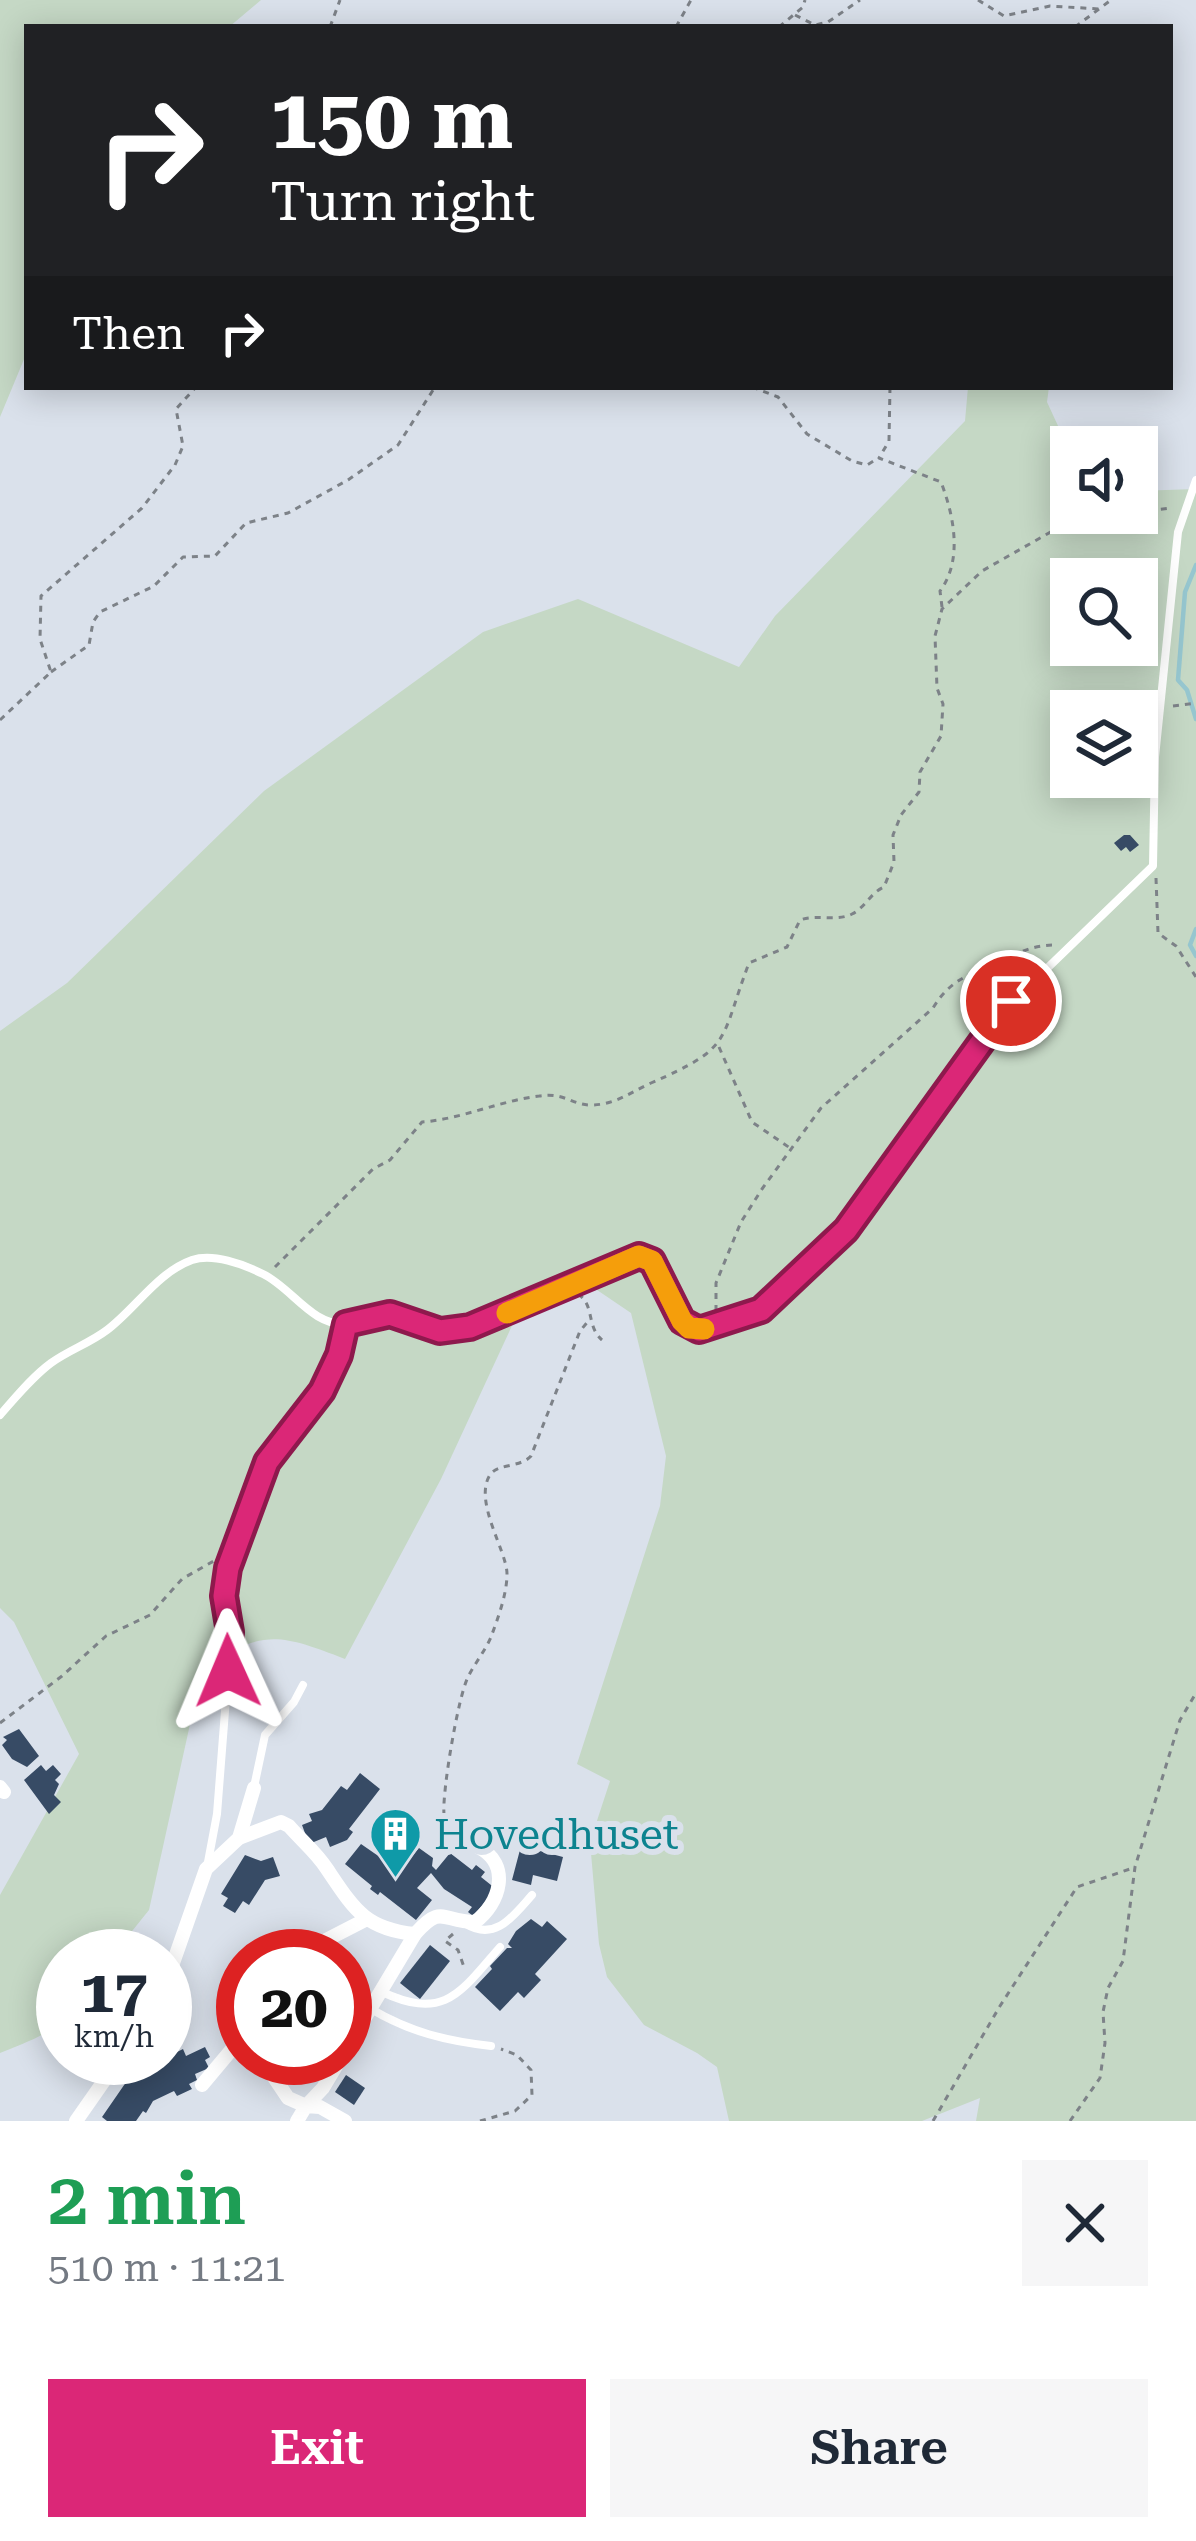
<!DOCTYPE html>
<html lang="en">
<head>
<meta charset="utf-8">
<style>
  :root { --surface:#fff; --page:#f6f6f7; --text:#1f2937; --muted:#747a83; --accent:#db2777 }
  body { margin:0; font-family:"Roboto Serif",serif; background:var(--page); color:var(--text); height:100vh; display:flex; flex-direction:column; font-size:45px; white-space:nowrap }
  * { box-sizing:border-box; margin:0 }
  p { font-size:39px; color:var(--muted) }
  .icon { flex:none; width:66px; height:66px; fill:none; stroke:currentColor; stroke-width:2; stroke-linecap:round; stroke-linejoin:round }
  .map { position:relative; height:2121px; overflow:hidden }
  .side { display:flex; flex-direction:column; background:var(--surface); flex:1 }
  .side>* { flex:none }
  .hud { position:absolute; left:24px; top:24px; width:1149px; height:366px; border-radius:0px; box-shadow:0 6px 30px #0003; background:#202124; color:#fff; overflow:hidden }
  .controls { position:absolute; left:1050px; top:426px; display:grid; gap:24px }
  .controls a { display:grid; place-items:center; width:108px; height:108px; border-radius:0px; background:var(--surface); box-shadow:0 6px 30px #0003; font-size:60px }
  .speed { position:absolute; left:36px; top:1929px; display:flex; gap:24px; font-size:60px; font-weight:700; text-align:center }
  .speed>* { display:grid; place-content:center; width:156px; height:156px; border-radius:50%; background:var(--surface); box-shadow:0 6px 30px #0003; line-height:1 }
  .speed small { font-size:30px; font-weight:400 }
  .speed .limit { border:18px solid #d22; background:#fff; color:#111 }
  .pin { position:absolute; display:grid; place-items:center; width:102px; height:102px; color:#fff; margin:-51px; border:6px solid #fff; border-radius:50%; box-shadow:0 3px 12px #0007 }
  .me { position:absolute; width:132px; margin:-66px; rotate:359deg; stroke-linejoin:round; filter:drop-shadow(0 0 9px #0008) }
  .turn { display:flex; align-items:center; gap:42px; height:252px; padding:0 48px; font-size:54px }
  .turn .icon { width:156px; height:156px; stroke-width:2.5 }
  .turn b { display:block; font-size:84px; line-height:102px }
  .then { display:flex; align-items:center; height:114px; padding:0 48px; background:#0003; gap:24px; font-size:45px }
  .round { display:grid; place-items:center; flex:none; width:126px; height:126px; border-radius:0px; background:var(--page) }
  .overview { display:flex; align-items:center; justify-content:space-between; height:204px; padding:0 48px }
  h1 { font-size:72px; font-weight:600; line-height:90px; color:#1e9e55 }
  .cta { display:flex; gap:24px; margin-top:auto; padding:24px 48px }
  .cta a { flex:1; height:138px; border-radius:0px; background:var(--accent); color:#fff; font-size:48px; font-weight:600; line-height:138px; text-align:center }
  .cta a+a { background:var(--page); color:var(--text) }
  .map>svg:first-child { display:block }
  .green { fill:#c5d8c5; fill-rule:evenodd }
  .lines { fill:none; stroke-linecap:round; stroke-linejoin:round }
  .stream { stroke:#96c6cf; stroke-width:4.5 }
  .building { fill:#374b65 }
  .path { stroke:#7d8288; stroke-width:3; stroke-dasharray:6 6; stroke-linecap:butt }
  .lane { stroke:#fff; stroke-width:8 }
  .street { stroke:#fff; stroke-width:14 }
  .route-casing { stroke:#8e194d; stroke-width:30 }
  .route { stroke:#db2777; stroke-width:21 }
  .slow { stroke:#f59e0b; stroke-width:21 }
  .labels { text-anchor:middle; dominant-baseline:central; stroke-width:12; stroke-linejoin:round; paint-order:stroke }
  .culture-label { font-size:42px; fill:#0d838f; stroke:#dae1eb; text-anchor:start }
</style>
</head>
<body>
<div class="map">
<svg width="1196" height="2121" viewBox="0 0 1196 2121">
  <rect width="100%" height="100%" fill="#dae1eb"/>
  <g class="green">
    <path d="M0 0H261L229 27H27V352L0 417Z"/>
    <path d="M968 387H1049L1047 402 1071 454V513H1137V491L1196 489V2121H976L980 2098 922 2121H729L717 2067 697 2053 644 2025 607 1977 599 1944 590 1842 610 1781 577 1764 660 1506 666 1456 631 1313 569 1271 529 1289 441 1479 345 1659C280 1634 262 1628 202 1670L149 1910 112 1956H63C63 2030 69 2025 0 2053V1895L79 1754 14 1622 0 1608V1031L67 983 264 791 483 632 578 599 739 667 775 616 965 421ZM1071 579H1137V645H1071ZM1071 711H1137V777H1071Z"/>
  </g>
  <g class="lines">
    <g class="stream">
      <path d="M1196 565 1185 592 1178 680 1187 690 1196 719"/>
      <path d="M1196 929 1190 945 1196 956"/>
    </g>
  </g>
  <g class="building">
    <path d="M1124 835H1130L1139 845 1130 852 1126 847 1121 851 1114 843Z"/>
    <path d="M19 1729 39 1756 27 1767 12 1759 2 1745 7 1740 3 1737Z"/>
    <path d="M41 1765 46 1771 53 1765 61 1774 55 1780 59 1784 54 1795 61 1802 49 1814 24 1780Z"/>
    <path d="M360 1773 380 1789 349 1829 353 1832 347 1840 330 1847 326 1837 309 1844 302 1825 312 1821 309 1814 322 1810 341 1786 347 1790Z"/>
    <path d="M361 1844 400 1871 419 1848 433 1858 432 1866 436 1870 450 1853 472 1870 476 1865 485 1872 481 1877 496 1889 473 1916 468 1912 472 1907 444 1889 431 1873 417 1888 432 1900 416 1920 380 1892 378 1895 370 1889 372 1886 345 1864Z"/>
    <path d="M521 1846 563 1857 557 1881 533 1875 531 1885 512 1880Z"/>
    <path d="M245 1855 261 1861 273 1857 280 1876 265 1880 249 1905 243 1901 235 1913 223 1906 228 1898 221 1894Z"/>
    <path d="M531 1919 542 1927 547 1921 567 1939 535 1974 541 1980 524 1998 518 1992 500 2011 475 1987 492 1969 490 1966 507 1948H512L508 1944 516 1931Z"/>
    <path d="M430 1945 450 1961 420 1999 400 1983Z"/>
    <path d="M243 1960V2021L241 2026 217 2014Z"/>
    <path d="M205 2047 210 2057 205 2060 209 2068 195 2074 197 2080 189 2084 192 2089 177 2096 174 2091 153 2101 146 2113 143 2111 136 2121H107L102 2117 131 2075 183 2049 186 2056Z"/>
    <path d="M346 2075 365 2088 354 2105 335 2092Z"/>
  </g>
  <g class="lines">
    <g class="path">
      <path d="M978 0 1004 16 1050 6 1099 9"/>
      <path d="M795 15 815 25 828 22 860 0"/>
      <path d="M330 27 340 0"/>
      <path d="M676 27 691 0"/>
      <path d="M779 27 803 7 805 0"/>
      <path d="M1075 27 1111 0"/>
      <path d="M752 387 778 397 807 434 852 461 867 465 877 459"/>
      <path d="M890 387 889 441 879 458 941 482C954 516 963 560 940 591L942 607"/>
      <path d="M1137 512 1171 508"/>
      <path d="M51 672 89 645 93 622 100 612 154 586 183 557 215 556 246 523 288 513 348 480 398 445 435 387"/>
      <path d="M1173 706 1196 703"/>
      <path d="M0 720 51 672 40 639 41 596 142 508 175 465 183 446 176 409 196 387"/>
      <path d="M1156 878 1158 933 1176 946 1196 977"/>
      <path d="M719 1047 752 1122 790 1148"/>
      <path d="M275 1267 373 1169 390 1160 422 1122C462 1119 499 1101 539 1096 565 1092 571 1105 591 1105 615 1105 631 1092 651 1083 734 1047 719 1042 749 963L787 947 800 920C818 914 836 922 852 914 866 907 870 893 884 887L894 862 893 835 901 815 919 792 920 772 941 736 943 704 937 688 935 636 942 609 982 571 1063 525 1133 513"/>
      <path d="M578 1294C595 1305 586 1326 602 1340"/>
      <path d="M716 1311V1283L741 1222 762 1189 821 1108 933 1008C949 981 968 975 996 963 1017 954 1029 946 1052 945"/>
      <path d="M240 1678 257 1693 266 1712"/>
      <path d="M0 1723 62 1676 106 1636 150 1615 182 1579 219 1558"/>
      <path d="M466 1842C454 1836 445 1828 444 1814 442 1792 458 1697 468 1677 475 1663 485 1651 491 1637 498 1618 507 1594 507 1574 507 1551 473 1501 490 1475 498 1463 520 1468 531 1456L580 1331 590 1319"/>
      <path d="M453 1934 445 1941 458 1950 464 1967"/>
      <path d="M480 2121 515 2111 532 2095 531 2070 517 2055 501 2049"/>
      <path d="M933 2121 1000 2006 1077 1887 1133 1868"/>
      <path d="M1070 2121 1100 2078 1105 2043 1103 2012 1108 1988 1123 1961 1135 1867 1180 1720 1196 1693"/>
    </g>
    <g class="lane">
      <path d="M0 1415C16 1397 32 1377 51 1363 69 1350 90 1343 107 1330 135 1309 158 1272 192 1260 213 1253 243 1264 263 1274 292 1288 312 1326 346 1324"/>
      <path d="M254 1787 265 1735 294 1702 303 1685"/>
      <path d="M208 1862 217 1814 230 1647 224 1596 228 1567 267 1462 322 1391 339 1355 346 1324 390 1314 440 1332 470 1327 639 1256 652 1260 682 1321 699 1330C719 1324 743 1320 761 1310 818 1278 862 1202 900 1151 935 1103 973 1058 1005 1009L1153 866 1155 757 1178 532 1196 480"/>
      <path d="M466 1924C496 1942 514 1915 532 1895"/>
      <path d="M382 1992C445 2021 460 1993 500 1947"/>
      <path d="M371 2009C410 2032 446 2041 491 2046"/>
    </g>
    <g class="street">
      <path d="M0 1787 4 1792"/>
      <path d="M239 1838 281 1822 289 1826C301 1840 317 1853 327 1869 354 1909 365 1929 415 1934"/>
      <path d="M295 1956 365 1920"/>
      <path d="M165 1986 206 1869 239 1838 254 1788"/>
      <path d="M345 2051 415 1934C442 1903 442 1922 475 1922 500 1904 512 1864 478 1847"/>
      <path d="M261 2058 288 2098 306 2106 323 2088 341 2058"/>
      <path d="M202 2085 243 2036"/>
      <path d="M76 2121 120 2058"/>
      <path d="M297 2121 306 2106 320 2107 345 2121"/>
    </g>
  </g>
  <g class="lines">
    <defs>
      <path id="route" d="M228 1671 230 1632 224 1596 228 1568 267 1462 322 1391 339 1355 346 1324 390 1314 440 1331 470 1327 639 1256 652 1261 682 1321 699 1330 761 1310 846 1230 1011 1001"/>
    </defs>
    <use href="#route" class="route-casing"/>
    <use href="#route" class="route"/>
    <path class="slow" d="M507 1313 639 1256 652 1261 682 1321 689 1328 704 1329"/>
  </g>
  <defs>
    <symbol id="building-pin" viewBox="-11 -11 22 30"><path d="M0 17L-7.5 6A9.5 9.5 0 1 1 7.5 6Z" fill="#0f9aa8" stroke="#dae1eb"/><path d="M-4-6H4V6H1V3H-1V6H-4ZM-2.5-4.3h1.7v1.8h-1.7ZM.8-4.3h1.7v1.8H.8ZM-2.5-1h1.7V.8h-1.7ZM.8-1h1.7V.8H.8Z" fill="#fff"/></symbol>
  </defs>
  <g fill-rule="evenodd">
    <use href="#building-pin" x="366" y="1804" width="59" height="81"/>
  </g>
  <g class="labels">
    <g class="culture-label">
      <text x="434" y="1834">Hovedhuset</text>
    </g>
  </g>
</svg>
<div class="controls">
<a><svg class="icon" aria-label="sound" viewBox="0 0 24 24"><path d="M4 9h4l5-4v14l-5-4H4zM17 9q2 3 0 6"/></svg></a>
<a><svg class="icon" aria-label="search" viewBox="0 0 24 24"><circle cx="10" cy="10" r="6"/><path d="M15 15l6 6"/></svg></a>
<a><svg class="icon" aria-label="layers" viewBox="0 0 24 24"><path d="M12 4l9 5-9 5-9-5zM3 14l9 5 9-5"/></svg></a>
</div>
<div class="speed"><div>17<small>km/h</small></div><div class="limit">20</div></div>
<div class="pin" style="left:1011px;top:1001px;background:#d93025"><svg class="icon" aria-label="arrive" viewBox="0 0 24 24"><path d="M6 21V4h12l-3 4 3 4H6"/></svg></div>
<svg class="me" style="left:228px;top:1671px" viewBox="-20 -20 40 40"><path d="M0-17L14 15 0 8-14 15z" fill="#db2777" stroke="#fff" stroke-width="4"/></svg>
<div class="hud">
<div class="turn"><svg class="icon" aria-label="right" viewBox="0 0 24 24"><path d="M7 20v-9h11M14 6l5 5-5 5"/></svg><div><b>150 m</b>Turn right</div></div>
<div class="then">Then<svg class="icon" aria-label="right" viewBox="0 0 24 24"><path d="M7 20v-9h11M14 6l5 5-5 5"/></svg></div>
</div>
</div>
<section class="side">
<div class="overview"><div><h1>2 min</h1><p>510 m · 11:21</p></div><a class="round"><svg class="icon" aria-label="close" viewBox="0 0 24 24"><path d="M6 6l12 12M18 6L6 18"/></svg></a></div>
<div class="cta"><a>Exit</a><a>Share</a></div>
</section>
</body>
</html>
